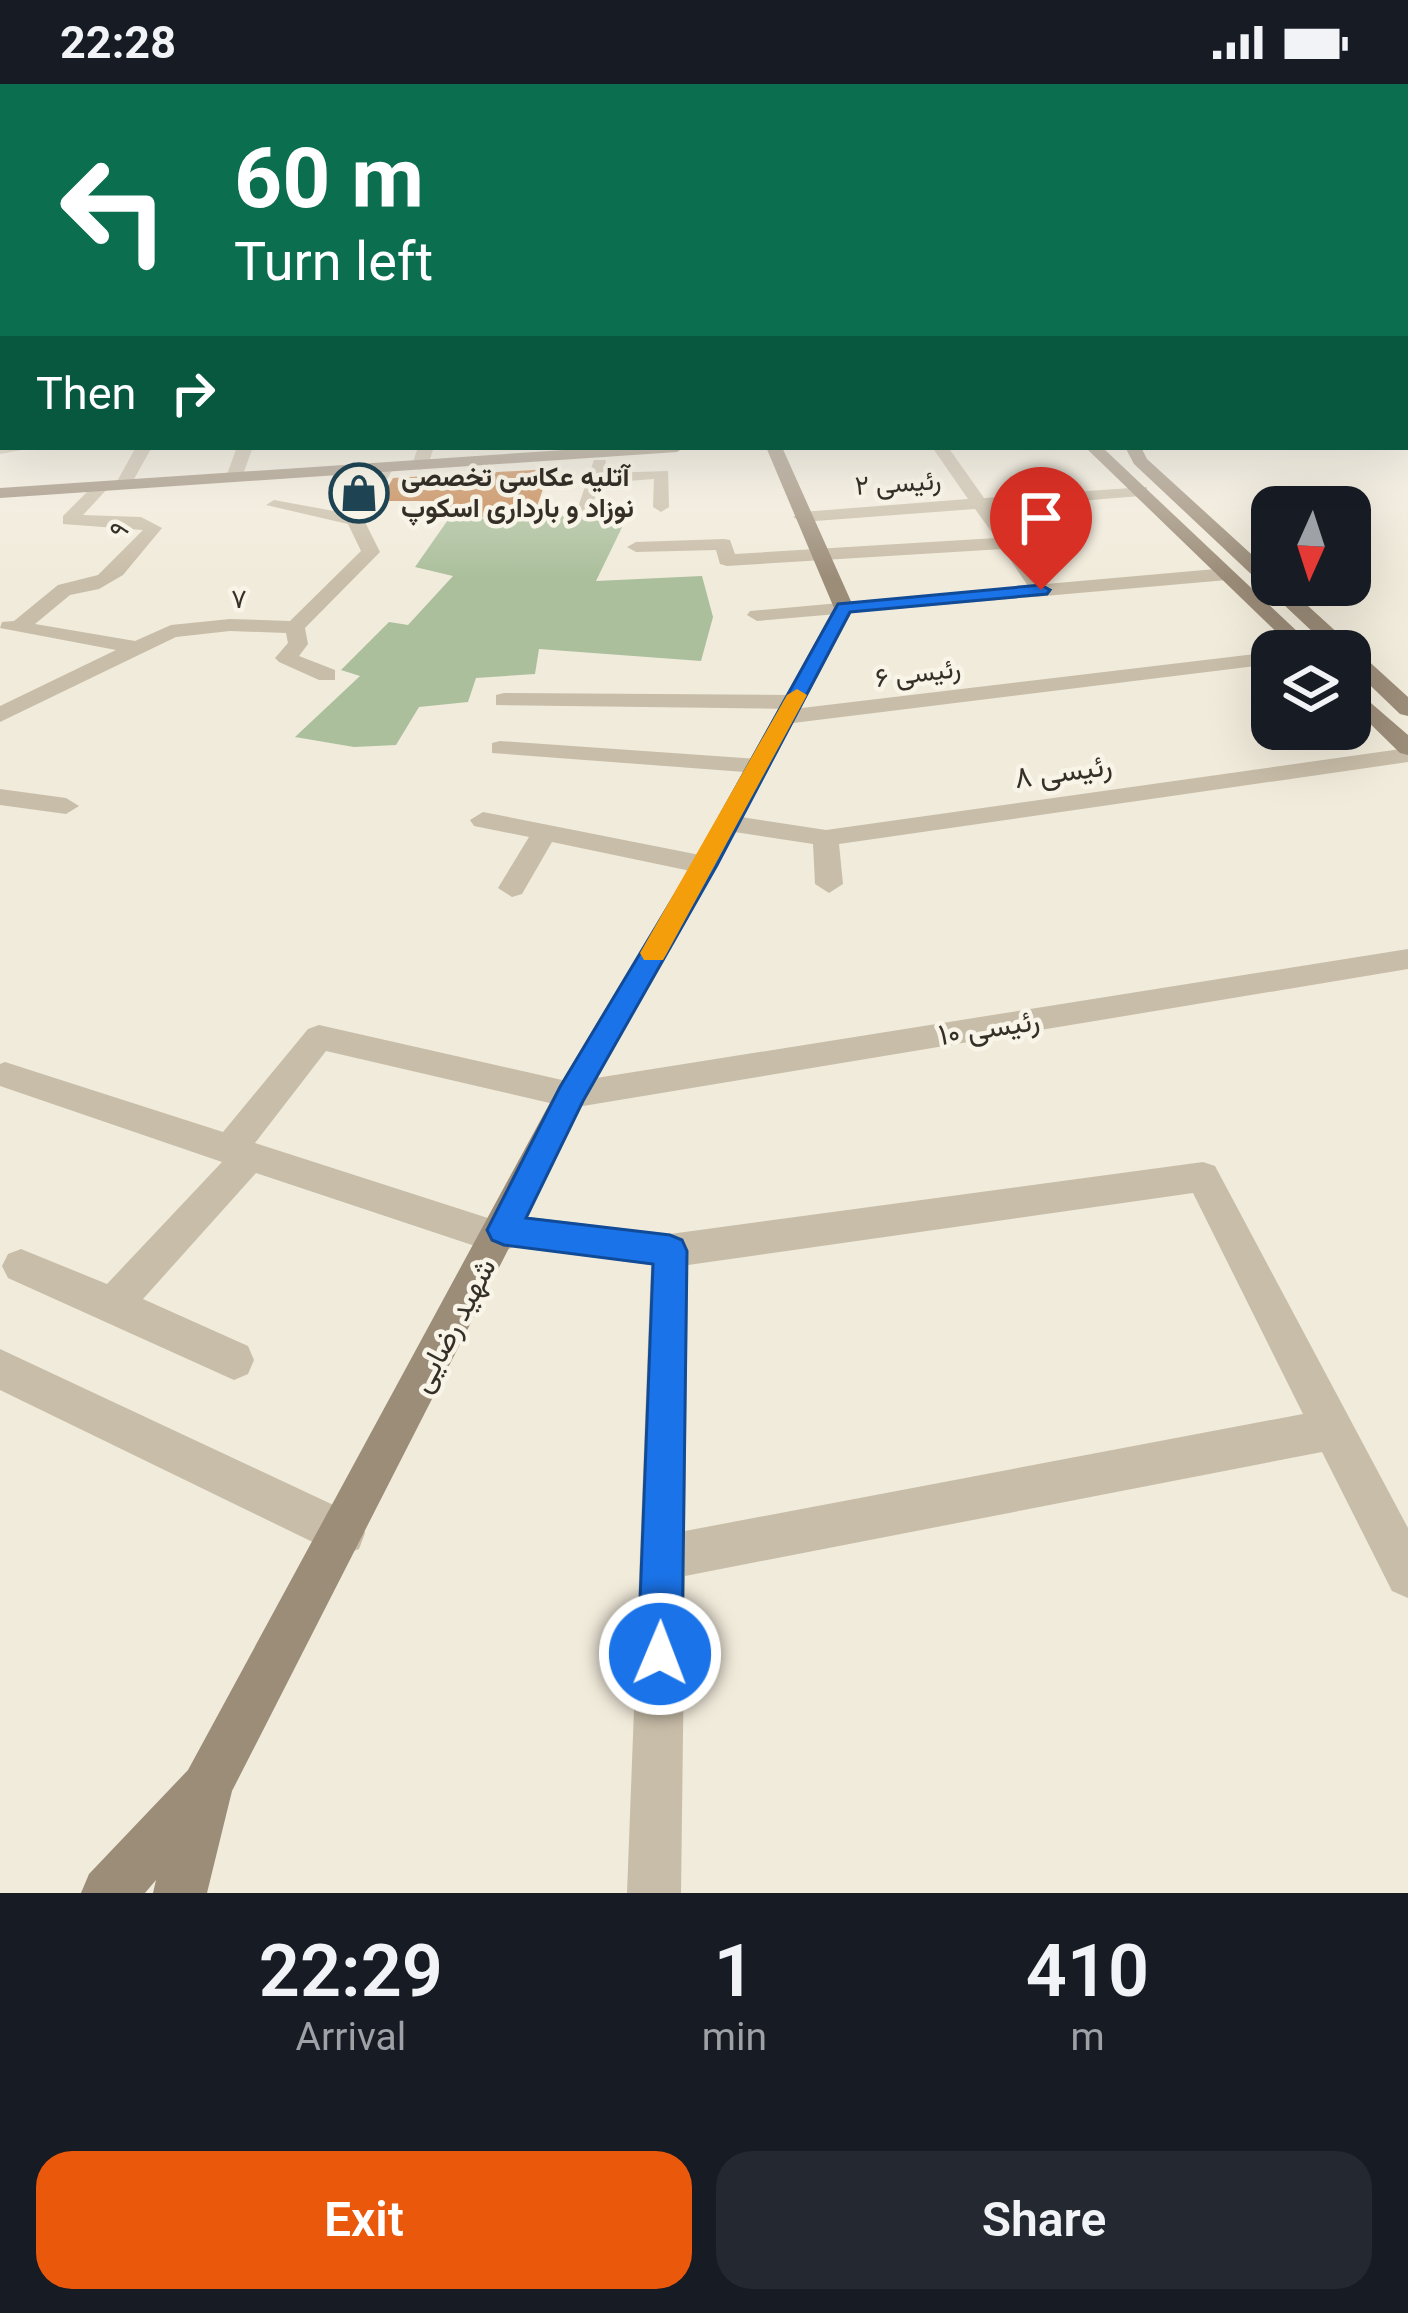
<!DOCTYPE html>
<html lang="en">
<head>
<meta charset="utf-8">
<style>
  :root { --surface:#171b24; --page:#242831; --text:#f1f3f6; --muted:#9ea1a6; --accent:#ea580c }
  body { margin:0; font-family:Roboto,Vazirmatn,sans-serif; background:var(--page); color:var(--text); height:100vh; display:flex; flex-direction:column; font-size:45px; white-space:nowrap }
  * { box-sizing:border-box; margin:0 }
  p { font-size:39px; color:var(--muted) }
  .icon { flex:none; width:66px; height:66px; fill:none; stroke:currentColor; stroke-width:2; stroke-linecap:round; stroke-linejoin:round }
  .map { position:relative; height:1809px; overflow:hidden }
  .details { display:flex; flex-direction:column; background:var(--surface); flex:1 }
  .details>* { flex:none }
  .banner { position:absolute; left:0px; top:0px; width:1410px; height:366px; box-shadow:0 12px 48px #0002; background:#0b6e4f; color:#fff; overflow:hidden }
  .needle { width:78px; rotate:183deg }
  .controls { position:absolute; left:1251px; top:402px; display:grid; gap:24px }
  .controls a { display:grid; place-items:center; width:120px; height:120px; border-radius:24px; background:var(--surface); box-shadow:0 12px 48px #0002; font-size:60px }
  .pin { position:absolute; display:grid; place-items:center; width:102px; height:102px; color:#fff; margin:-123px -51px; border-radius:50% 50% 50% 0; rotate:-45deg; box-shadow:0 0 12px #0007 }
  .pin .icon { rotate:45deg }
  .me { position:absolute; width:132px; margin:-66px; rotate:1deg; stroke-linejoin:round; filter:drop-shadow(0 0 9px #0008) }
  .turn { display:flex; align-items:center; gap:42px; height:252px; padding:0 36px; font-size:54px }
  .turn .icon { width:156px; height:156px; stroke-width:2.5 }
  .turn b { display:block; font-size:84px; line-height:102px }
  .then { display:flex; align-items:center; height:114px; padding:0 36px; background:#0003; gap:24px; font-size:45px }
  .eta { display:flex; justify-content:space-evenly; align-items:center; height:204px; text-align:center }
  .eta b { font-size:72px; font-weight:600; line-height:84px }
  .button { display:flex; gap:24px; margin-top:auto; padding:24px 36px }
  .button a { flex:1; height:138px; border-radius:36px; background:var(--accent); color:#fff; font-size:48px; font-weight:600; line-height:138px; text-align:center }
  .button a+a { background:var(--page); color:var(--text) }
  .status { display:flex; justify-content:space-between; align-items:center; height:84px; padding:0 60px; background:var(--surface); direction:ltr }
  .status svg { height:33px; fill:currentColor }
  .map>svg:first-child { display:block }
  .green { fill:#abbf9c }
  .building { fill:#c18049 }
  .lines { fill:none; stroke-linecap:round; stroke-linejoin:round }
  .street { fill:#c8bda8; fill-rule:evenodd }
  .secondary { fill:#9c8d79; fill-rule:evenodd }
  .route { fill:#1a73e8; stroke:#114b97; stroke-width:3 }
  .slow { fill:#f59e0b }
  .labels { text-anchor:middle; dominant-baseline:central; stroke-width:9; stroke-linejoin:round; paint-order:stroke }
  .far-poi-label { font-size:27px; font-weight:bold; fill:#352f28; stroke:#f8f4e7; text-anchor:start }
  .far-street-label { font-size:27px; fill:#352f28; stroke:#f8f4e7 }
  .street-label { font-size:30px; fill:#352f28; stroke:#f8f4e7 }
</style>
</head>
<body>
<div class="status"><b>22:28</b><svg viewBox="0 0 49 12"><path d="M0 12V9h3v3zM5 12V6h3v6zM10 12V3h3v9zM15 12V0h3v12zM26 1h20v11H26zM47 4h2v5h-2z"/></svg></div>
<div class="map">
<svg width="1408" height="1809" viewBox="0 0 1408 1809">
  <rect width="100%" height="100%" fill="#f1ebdb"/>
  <path class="green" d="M497 428 561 430 566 436 627 433 596 497 702 492 713 533 701 577 539 565 535 590 476 594 468 618 419 623 396 661 354 663 295 653 360 592 341 586 389 538 408 541 453 492 415 483 450 433 496 435Z"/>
  <path class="building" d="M550 385 535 428 493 425V434L427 430 443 417H380L393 394Z"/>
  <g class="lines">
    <g class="street">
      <rect x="0" y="249" width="3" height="8"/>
      <rect x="0" y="272" width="3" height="8"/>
      <rect x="0" y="300" width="3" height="8"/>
      <rect x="1407" y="307" width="1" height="8"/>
      <rect x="0" y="326" width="3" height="8"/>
      <rect x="1407" y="345" width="1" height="8"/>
      <path d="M0 360 3 363H38L0 370Z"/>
      <path d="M136 363H152L129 404H117L115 401Z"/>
      <path d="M237 363H253L242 393 234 398 226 393Z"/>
      <path d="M418 363H434L428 381 420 386 412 381Z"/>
      <path d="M932 363H948L984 414 1147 403V411L1141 412 991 424 1046 500 1227 484 1236 490 1227 496 757 537 747 531 750 527 1028 502 1003 465 727 482 720 480 716 466 636 468 627 463 636 458 724 455 730 456 735 470 996 454 975 425 802 438 793 433 802 428 968 415Z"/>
      <path d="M594 376H606L604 389 668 387 669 423 661 428 653 423 654 395 601 399 586 435H574Z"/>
      <path d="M380 380 394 383 364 436 380 468 305 544 308 560 299 572 335 586V596H319L279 578 275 574 288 559 286 549 230 547 176 553 0 638V622L116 566 0 544 2 538 14 537 58 501 98 491 143 446 63 440V432L96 399 110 402 83 431 141 433 162 444 123 491 99 505 70 511 35 540 135 557 171 541 230 535 290 537 361 467 348 440 266 421 274 416 350 430Z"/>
      <path d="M1272 568V580L785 640 774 633 785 626Z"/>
      <path d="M504 609 793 611 804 618 793 625 496 621V611Z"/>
      <path d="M500 657 758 675 770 682 758 689 492 669V659Z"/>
      <path d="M1408 664V678L839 760 843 800 829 809 815 800 813 760 728 747 715 739 728 731 826 746Z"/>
      <path d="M0 705 66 714 79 722 66 730 0 721Z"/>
      <path d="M483 728 705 772 718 781 705 790 552 758 522 810 512 813 498 804 529 753 474 742 470 736Z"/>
      <path d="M1408 865V885L571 1024 326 967 255 1059 491 1135 504 1130 670 1150 1203 1078 1215 1082 1408 1444V1514L1392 1507 1322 1368 685 1492 681 1809H627L651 1181 513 1163 499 1170 256 1089 143 1215 248 1262 254 1276 248 1290 234 1296 8 1194 2 1182 8 1170 21 1165 107 1200 222 1078 0 1002V980L5 978 223 1048 308 945 319 941 571 998ZM1193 1109 1303 1330 685 1447 688 1181Z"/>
      <path d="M0 1265 359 1433 365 1449 359 1465 343 1471 327 1465 0 1306Z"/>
    </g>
    <g class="secondary">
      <rect x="1407" y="264" width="1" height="8"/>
      <path d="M609 363H685L677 368 0 414V404Z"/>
      <path d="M766 363H782L854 524 718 781 583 1019 232 1707 207 1809H153L156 1796 145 1809H81L89 1790 188 1686 559 1002 692 781 834 524Z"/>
      <path d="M1085 363H1102L1318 567H1296Z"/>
      <path d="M1125 363H1141L1147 375 1272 489V501H1285L1408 613V632L1400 630 1350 582V567H1333L1134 380Z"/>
      <path d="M1350 601 1408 651V671L1400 669 1350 620Z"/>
    </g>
  </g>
  <linearGradient id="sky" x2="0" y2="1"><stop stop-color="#7cacd0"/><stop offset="0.49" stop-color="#f9f6ef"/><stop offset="1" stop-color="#f9f6ef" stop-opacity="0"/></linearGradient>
  <rect width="1408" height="494" fill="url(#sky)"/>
  <path class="route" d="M1041 501 1050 506 1047 510 850 528 717 781 583 1017 526 1134 670 1151 682 1156 687 1167 682 1570 676 1585 660 1591 645 1585 638 1570 653 1180 504 1161 492 1156 487 1146 560 1003 693 781 838 520Z"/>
  <path class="slow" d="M797 605 807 611 667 869 663 876H644L640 869 787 611Z"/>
  <defs>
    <symbol id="shop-ring" viewBox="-11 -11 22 22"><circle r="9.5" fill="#f8f4e7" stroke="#1f4555" stroke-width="1.5"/><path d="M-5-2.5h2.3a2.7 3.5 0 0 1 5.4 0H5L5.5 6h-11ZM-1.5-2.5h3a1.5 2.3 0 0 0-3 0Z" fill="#1f4555"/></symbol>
  </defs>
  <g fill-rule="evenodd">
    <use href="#shop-ring" x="326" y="376" width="66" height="66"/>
  </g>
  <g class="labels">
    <g class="far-poi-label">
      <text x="401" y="393">آتلیه عکاسی تخصصی<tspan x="401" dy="31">نوزاد و بارداری اسکوپ</tspan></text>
    </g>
    <g class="far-street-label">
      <text transform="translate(898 399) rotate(-4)">رئیسی ۲</text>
      <text transform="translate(119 446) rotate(-56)">۹</text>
      <text x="239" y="515">۷</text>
      <text transform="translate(918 589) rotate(-7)">رئیسی ۶</text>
    </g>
    <g class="street-label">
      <text transform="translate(1063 687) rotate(-8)">رئیسی ۸</text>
      <text transform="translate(989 943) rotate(-9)">رئیسی ۱۰</text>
      <text transform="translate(453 1241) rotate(-62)">شهید رضایی</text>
    </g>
  </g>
</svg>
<div class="controls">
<a><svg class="needle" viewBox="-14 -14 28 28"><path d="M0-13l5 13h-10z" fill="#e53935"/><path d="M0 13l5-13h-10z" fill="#9ea1a6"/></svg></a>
<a><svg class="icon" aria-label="layers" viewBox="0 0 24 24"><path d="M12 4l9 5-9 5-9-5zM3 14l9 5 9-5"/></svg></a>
</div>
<div class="pin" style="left:1041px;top:506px;background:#d93025"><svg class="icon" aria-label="arrive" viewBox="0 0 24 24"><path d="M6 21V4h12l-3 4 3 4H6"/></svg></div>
<svg class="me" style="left:660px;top:1570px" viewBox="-20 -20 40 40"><circle r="17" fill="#1a73e8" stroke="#fff" stroke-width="3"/><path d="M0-11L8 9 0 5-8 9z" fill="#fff"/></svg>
<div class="banner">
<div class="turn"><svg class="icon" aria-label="left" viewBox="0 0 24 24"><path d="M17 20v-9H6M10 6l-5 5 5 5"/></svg><div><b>60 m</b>Turn left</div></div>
<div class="then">Then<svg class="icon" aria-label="right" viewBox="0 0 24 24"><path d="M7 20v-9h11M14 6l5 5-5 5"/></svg></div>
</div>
</div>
<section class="details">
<div class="eta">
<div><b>22:29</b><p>Arrival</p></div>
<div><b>1</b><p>min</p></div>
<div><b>410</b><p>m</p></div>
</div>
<div class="button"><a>Exit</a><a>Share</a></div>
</section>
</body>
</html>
